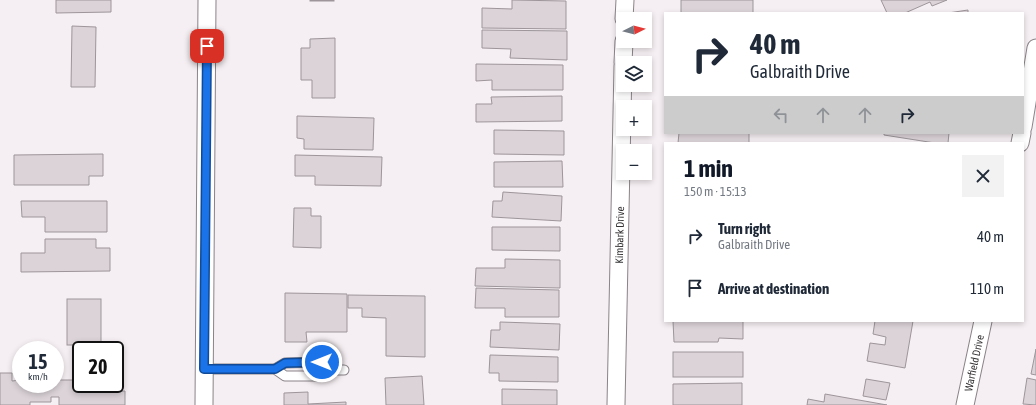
<!DOCTYPE html>
<html lang="en">
<head>
<meta charset="utf-8">
<style>
  :root { --surface:#fff; --page:#f2f2f3; --text:#1f2937; --muted:#747a83; --accent:#111827 }
  body { margin:0; font-family:"Asap Condensed",sans-serif; background:var(--page); color:var(--text); height:100vh; display:flex; flex-direction:column; font-size:15px; white-space:nowrap }
  * { box-sizing:border-box; margin:0 }
  p { font-size:13px; color:var(--muted) }
  .icon { flex:none; width:22px; height:22px; fill:none; stroke:currentColor; stroke-width:2; stroke-linecap:round; stroke-linejoin:round }
  .map { position:relative; flex:1; overflow:hidden }
  .sheet { position:absolute; left:664px; top:142px; width:360px; height:180px; display:flex; flex-direction:column; background:var(--surface); border-radius:0px; box-shadow:0 2px 6px #0003 }
  .sheet>* { flex:none }
  .banner { position:absolute; left:664px; top:12px; width:360px; height:122px; border-radius:0px; box-shadow:0 2px 6px #0003; background:#fff; color:var(--text); overflow:hidden }
  .needle { width:26px; rotate:84deg }
  .controls { position:absolute; left:616px; top:12px; display:grid; gap:8px }
  .controls a { display:grid; place-items:center; width:36px; height:36px; border-radius:0px; background:var(--surface); box-shadow:0 2px 6px #0003; font-size:20px }
  .speed { position:absolute; left:12px; top:341px; display:flex; gap:8px; font-size:20px; font-weight:700; text-align:center }
  .speed>* { display:grid; place-content:center; width:52px; height:52px; border-radius:50%; background:var(--surface); box-shadow:0 2px 6px #0003; line-height:1 }
  .speed small { font-size:10px; font-weight:400 }
  .speed .limit { border:2px solid #111; border-radius:6px; background:#fff; color:#111 }
  .pin { position:absolute; display:grid; place-items:center; width:34px; height:34px; color:#fff; margin:-17px; border-radius:8px; box-shadow:0 2px 6px #0006 }
  .me { position:absolute; width:44px; margin:-22px; rotate:270deg; stroke-linejoin:round; filter:drop-shadow(0 0 3px #0008) }
  .turn { display:flex; align-items:center; gap:14px; height:84px; padding:0 20px; font-size:18px }
  .turn .icon { width:52px; height:52px; stroke-width:2.5 }
  .turn b { display:block; font-size:28px; line-height:34px }
  .lanes { display:flex; align-items:center; height:38px; padding:0 20px; background:#0003; justify-content:center; gap:20px; direction:ltr }
  .lanes .off { opacity:.35 }
  .round { display:grid; place-items:center; flex:none; width:42px; height:42px; border-radius:0px; background:var(--page) }
  .overview { display:flex; align-items:center; justify-content:space-between; height:68px; padding:0 20px }
  h1 { font-size:24px; font-weight:700; line-height:30px; color:var(--accent) }
  ul { padding:0; list-style:none }
  li { display:flex; align-items:center; gap:12px; height:52px; padding:0 20px }
  li div { flex:1 }
  li b { display:block; font-size:15px }
  li em { font-style:normal }
  .map>svg:first-child { display:block }
  .building { fill:#dbd3d8; stroke:#9d959a }
  .lines { fill:none; stroke-linecap:round; stroke-linejoin:round }
  .lane-casing { stroke:#8a8388; stroke-width:11 }
  .street-casing { stroke:#8a8388; stroke-width:19 }
  .lane { stroke:#fff; stroke-width:9 }
  .street { stroke:#fff; stroke-width:17 }
  .route-casing { stroke:#114b97; stroke-width:10 }
  .route { stroke:#1a73e8; stroke-width:7 }
  .labels { text-anchor:middle; dominant-baseline:central; stroke-width:3; stroke-linejoin:round; paint-order:stroke }
  .street-label { font-size:11px; fill:#353234; stroke:#fefdfe }
</style>
</head>
<body>
<div class="map">
<svg width="1036" height="405" viewBox="0 0 1036 405">
  <rect width="100%" height="100%" fill="#f5eef2"/>
  <g class="building">
    <path d="M56 0H111V12L56 13Z"/>
    <rect x="310" y="0" width="24" height="1"/>
    <path d="M512 0 566 1V29L482 28V8L512 9Z"/>
    <rect x="681" y="0" width="72" height="13"/>
    <path d="M881 0H947L932 6 930 2 905 13H887Z"/>
    <path d="M968 10V13H948Z"/>
    <path d="M72 26 96 27 95 87H71Z"/>
    <path d="M482 30 567 31V60L510 58 511 49 482 48Z"/>
    <path d="M335 38V98H312V80H301V48H310V39Z"/>
    <path d="M476 64 563 65V90H492V80L476 81Z"/>
    <path d="M562 96V121L476 122V104H492L491 97Z"/>
    <path d="M297 116 374 118 373 150 304 149V139L297 138Z"/>
    <path d="M494 130 564 131V155L494 154Z"/>
    <path d="M679 133H749V143H678Z"/>
    <path d="M884 133H949L948 143H935L884 135Z"/>
    <path d="M103 154V176H89V185H14V155Z"/>
    <path d="M295 155 382 157 381 186 315 185V176H295Z"/>
    <path d="M562 161 563 187H494V162Z"/>
    <path d="M503 192 562 196 561 221 492 217 493 201H502Z"/>
    <path d="M21 201H107V232H45V217H22Z"/>
    <path d="M294 208H311V216H321V248L293 247Z"/>
    <path d="M492 227H560V251L492 250Z"/>
    <path d="M45 239H96V248H110V271L21 272V253H45Z"/>
    <path d="M505 259 560 260V288L475 286 476 268H505Z"/>
    <path d="M476 288 559 290V317H505V308H475Z"/>
    <path d="M285 293 347 294V332H306L307 342H285Z"/>
    <path d="M348 295 425 296V357L386 356V318L362 317V308H348Z"/>
    <rect x="67" y="299" width="34" height="46"/>
    <path d="M673 321H743V339L719 338 718 342H674Z"/>
    <path d="M875 321H913L905 368 867 361 870 343 885 345 886 337 873 334Z"/>
    <path d="M500 322 560 324 559 350 490 347 491 330H500Z"/>
    <path d="M1036 349V375L1031 374Z"/>
    <rect x="673" y="352" width="70" height="25"/>
    <path d="M490 355 558 357V382L499 381V373H489Z"/>
    <path d="M0 373H12V381L21 380V384H55V380H81V384H105V391H125V405H59V397H51V402H30V405H0Z"/>
    <path d="M422 376 424 405H386L385 378Z"/>
    <path d="M1027 378 1036 380V405L1023 404Z"/>
    <path d="M866 379 890 383 886 400 863 396Z"/>
    <path d="M742 383V405H673V384Z"/>
    <path d="M502 389 557 390V405H502Z"/>
    <path d="M308 392V404L346 402V405H284V393Z"/>
    <path d="M825 394 887 405H807L808 399 824 402Z"/>
  </g>
  <g class="lines">
    <defs>
      <g id="lane">
        <path d="M205 369H275L285 376H325L333 370H344"/>
        <path d="M275 369 285 363 322 362 333 370"/>
      </g>
      <g id="street">
        <path d="M624 19 625 0"/>
        <path d="M623 63 624 41"/>
        <path d="M1023 127 1036 48"/>
        <path d="M1020 143 1022 133"/>
        <path d="M204 405 207 0"/>
        <path id="s1" d="M616 405 623 66"/>
        <path id="s2" d="M965 405 983 321"/>
      </g>
    </defs>
    <use href="#lane" class="lane-casing"/>
    <use href="#street" class="street-casing"/>
    <use href="#lane" class="lane"/>
    <use href="#street" class="street"/>
  </g>
  <g class="lines">
    <defs>
      <path id="route" d="M207 46 204 369H275L285 363 322 362"/>
    </defs>
    <use href="#route" class="route-casing"/>
    <use href="#route" class="route"/>
  </g>
  <g class="labels">
    <g class="street-label">
      <text stroke="none"><textPath href="#s1" startOffset="170">Kimbark Drive</textPath></text>
      <text stroke="none"><textPath href="#s2" startOffset="43">Warfield Drive</textPath></text>
    </g>
  </g>
</svg>
<div class="controls">
<a><svg class="needle" viewBox="-14 -14 28 28"><path d="M0-13l5 13h-10z" fill="#e53935"/><path d="M0 13l5-13h-10z" fill="#747a83"/></svg></a>
<a><svg class="icon" aria-label="layers" viewBox="0 0 24 24"><path d="M12 4l9 5-9 5-9-5zM3 14l9 5 9-5"/></svg></a>
<a>+</a>
<a>−</a>
</div>
<div class="speed"><div>15<small>km/h</small></div><div class="limit">20</div></div>
<div class="pin" style="left:207px;top:46px;background:#d93025"><svg class="icon" aria-label="arrive" viewBox="0 0 24 24"><path d="M6 21V4h12l-3 4 3 4H6"/></svg></div>
<svg class="me" style="left:322px;top:362px" viewBox="-20 -20 40 40"><circle r="17" fill="#1a73e8" stroke="#fff" stroke-width="3"/><path d="M0-11L8 9 0 5-8 9z" fill="#fff"/></svg>
<div class="banner">
<div class="turn"><svg class="icon" aria-label="right" viewBox="0 0 24 24"><path d="M7 20v-9h11M14 6l5 5-5 5"/></svg><div><b>40 m</b>Galbraith Drive</div></div>
<div class="lanes"><svg class="icon off" aria-label="left" viewBox="0 0 24 24"><path d="M17 20v-9H6M10 6l-5 5 5 5"/></svg><svg class="icon off" aria-label="ahead" viewBox="0 0 24 24"><path d="M12 20V5M6 11l6-6 6 6"/></svg><svg class="icon off" aria-label="ahead" viewBox="0 0 24 24"><path d="M12 20V5M6 11l6-6 6 6"/></svg><svg class="icon" aria-label="right" viewBox="0 0 24 24"><path d="M7 20v-9h11M14 6l5 5-5 5"/></svg></div>
</div>
<section class="sheet">
<div class="overview"><div><h1>1 min</h1><p>150 m · 15:13</p></div><a class="round"><svg class="icon" aria-label="close" viewBox="0 0 24 24"><path d="M6 6l12 12M18 6L6 18"/></svg></a></div>
<ul>
<li><svg class="icon" aria-label="right" viewBox="0 0 24 24"><path d="M7 20v-9h11M14 6l5 5-5 5"/></svg><div><b>Turn right</b><p>Galbraith Drive</p></div><em>40 m</em></li>
<li><svg class="icon" aria-label="arrive" viewBox="0 0 24 24"><path d="M6 21V4h12l-3 4 3 4H6"/></svg><div><b>Arrive at destination</b></div><em>110 m</em></li>
</ul>
</section>
</div>
</body>
</html>
